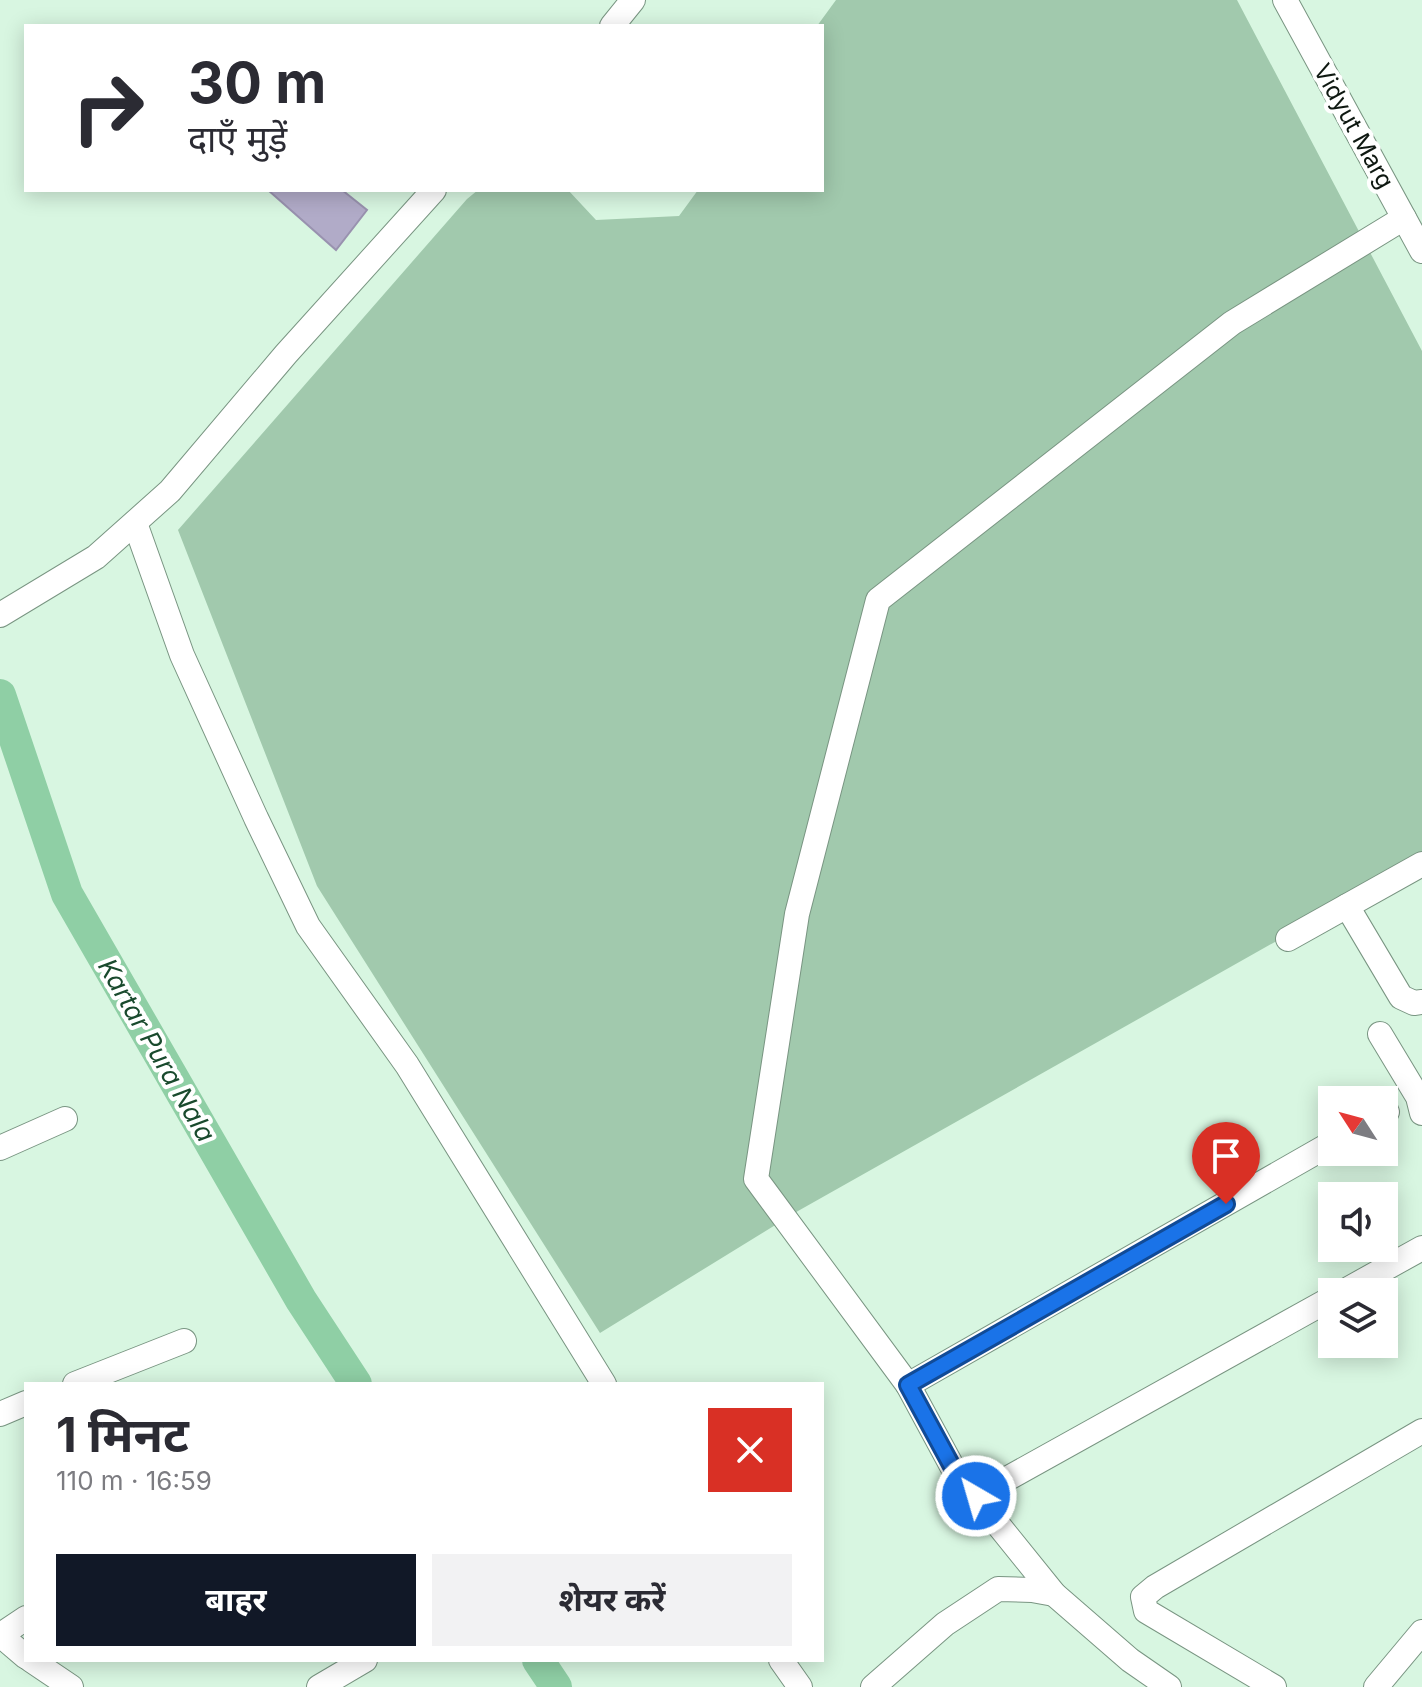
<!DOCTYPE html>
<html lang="hi">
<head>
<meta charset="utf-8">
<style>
  :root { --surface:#fff; --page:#f2f2f3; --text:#2b2b33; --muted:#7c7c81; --accent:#111827 }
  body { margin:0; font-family:Inter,"Noto Sans Devanagari",sans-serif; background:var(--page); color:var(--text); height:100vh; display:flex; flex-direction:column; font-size:30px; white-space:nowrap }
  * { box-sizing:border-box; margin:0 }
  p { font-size:26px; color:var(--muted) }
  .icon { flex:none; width:44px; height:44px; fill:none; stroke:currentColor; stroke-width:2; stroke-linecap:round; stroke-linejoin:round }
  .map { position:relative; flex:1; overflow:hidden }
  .sheet { position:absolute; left:24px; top:1382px; width:800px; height:280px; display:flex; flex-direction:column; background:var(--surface); border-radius:0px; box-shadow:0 4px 20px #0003 }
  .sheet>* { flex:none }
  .top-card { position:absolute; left:24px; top:24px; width:800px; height:168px; border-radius:0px; box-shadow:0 4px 20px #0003; background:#fff; color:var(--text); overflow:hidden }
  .needle { width:52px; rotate:306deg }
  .controls { position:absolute; left:1318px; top:1086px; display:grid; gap:16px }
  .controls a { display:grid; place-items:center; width:80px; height:80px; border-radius:0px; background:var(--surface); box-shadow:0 4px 20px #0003; font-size:40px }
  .pin { position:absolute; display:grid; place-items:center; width:68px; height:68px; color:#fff; margin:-82px -34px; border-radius:50% 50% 50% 0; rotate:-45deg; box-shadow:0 0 8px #0007 }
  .pin .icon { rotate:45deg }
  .me { position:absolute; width:88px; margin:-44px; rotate:322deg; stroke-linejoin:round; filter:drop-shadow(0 0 6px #0008) }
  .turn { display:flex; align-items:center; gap:28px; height:168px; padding:0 32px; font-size:36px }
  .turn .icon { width:104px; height:104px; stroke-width:2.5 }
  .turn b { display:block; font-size:56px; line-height:68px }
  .round { display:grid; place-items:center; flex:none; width:84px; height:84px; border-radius:0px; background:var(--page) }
  .overview { display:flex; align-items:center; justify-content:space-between; height:136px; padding:0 32px }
  h1 { font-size:48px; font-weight:700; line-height:60px }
  .button { display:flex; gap:16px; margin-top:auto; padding:16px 32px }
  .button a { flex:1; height:92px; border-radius:0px; background:var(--accent); color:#fff; font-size:32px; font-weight:700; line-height:92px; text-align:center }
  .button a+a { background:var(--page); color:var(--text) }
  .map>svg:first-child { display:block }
  .green { fill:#a1c9ad }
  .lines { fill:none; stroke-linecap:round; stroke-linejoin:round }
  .canal { stroke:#8fcfa5; stroke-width:32 }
  .building { fill:#b1abc8; stroke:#9992af; stroke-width:2 }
  .minor-casing { stroke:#799582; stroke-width:26 }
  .minor { stroke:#fff; stroke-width:24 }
  .route-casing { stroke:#114b97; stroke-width:20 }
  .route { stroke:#1a73e8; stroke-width:14 }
  .labels { text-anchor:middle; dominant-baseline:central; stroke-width:8; stroke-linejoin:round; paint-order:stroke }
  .street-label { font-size:24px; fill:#0e1811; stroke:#fff }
  .water-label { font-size:26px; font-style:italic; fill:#194a2d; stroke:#fff }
</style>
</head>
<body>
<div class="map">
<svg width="1422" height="1687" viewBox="0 0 1422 1687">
  <rect width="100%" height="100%" fill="#d8f6e1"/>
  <path class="green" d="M836 0H1237L1422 351V859L798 1211 600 1333 317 886 178 530 467 199 478 190H568L596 220 679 216 698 190H822V26H817Z"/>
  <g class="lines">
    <g class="canal">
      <path d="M0 695 67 894 301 1300 356 1384"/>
      <path d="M538 1660 556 1687"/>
    </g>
  </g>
  <path class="building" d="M268 190H342L367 210 336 250Z"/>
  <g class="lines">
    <defs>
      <g id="minor">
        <path d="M1285 0 1422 251"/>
        <path d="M612 26 633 0"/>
        <path d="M135 523 182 655 256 818 308 926 407 1065 604 1384"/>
        <path d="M0 615 96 557 170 491 286 354 434 190"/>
        <path d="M1347 906 1401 997 1414 1003 1422 1002"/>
        <path d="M1288 939 1422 864"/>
        <path d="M1380 1034 1418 1097 1422 1113"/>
        <path d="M1384 1113 1387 1112"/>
        <path d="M0 1148 65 1119"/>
        <path d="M1343 1292 1422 1248"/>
        <path d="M75 1384 184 1341"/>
        <path d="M908 1385 756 1179 797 914 878 600 1232 323 1404 218"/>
        <path d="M0 1414 26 1403"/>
        <path d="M976 1496 1332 1298"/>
        <path d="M26 1618 5 1632V1639L26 1657"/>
        <path d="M31 1660 71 1687"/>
        <path d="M781 1660 800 1687"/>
        <path d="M319 1687 365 1660"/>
        <path d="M873 1687 945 1624 998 1589 1032 1590 1054 1594"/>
        <path d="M1169 1687 1130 1660 1054 1594 954 1470 908 1385 1332 1143"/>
        <path d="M1274 1687 1146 1611 1143 1597 1155 1587 1422 1431"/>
        <path d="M1376 1687 1422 1632"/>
      </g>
    </defs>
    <use href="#minor" class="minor-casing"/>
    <use href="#minor" class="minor"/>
  </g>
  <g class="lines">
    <defs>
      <path id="route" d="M976 1496 954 1470 908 1385 1226 1204"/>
    </defs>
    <use href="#route" class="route-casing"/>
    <use href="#route" class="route"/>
  </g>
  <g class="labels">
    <g class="street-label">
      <text transform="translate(1354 126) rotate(61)">Vidyut Marg</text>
    </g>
    <g class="water-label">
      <text transform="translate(157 1050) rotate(60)">Kartar Pura Nala</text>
    </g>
  </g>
</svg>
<div class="controls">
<a><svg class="needle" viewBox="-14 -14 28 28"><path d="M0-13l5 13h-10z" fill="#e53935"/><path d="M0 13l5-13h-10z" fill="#7c7c81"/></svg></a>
<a><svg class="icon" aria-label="sound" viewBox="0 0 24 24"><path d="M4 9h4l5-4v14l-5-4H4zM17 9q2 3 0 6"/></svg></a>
<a><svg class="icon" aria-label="layers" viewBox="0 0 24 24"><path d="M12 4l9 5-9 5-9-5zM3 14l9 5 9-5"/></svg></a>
</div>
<div class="pin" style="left:1226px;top:1204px;background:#d93025"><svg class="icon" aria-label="arrive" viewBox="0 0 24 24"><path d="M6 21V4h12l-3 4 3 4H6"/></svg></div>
<svg class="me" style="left:976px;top:1496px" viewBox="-20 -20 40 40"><circle r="17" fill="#1a73e8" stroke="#fff" stroke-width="3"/><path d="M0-11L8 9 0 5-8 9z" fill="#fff"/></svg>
<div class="top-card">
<div class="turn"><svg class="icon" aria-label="right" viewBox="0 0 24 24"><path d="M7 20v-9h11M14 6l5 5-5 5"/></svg><div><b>30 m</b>दाएँ मुड़ें</div></div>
</div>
<section class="sheet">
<div class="overview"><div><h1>1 मिनट</h1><p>110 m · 16:59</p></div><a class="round" style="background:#d93025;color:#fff"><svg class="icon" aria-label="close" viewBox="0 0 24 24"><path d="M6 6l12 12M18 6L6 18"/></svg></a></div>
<div class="button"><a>बाहर</a><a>शेयर करें</a></div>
</section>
</div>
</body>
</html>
